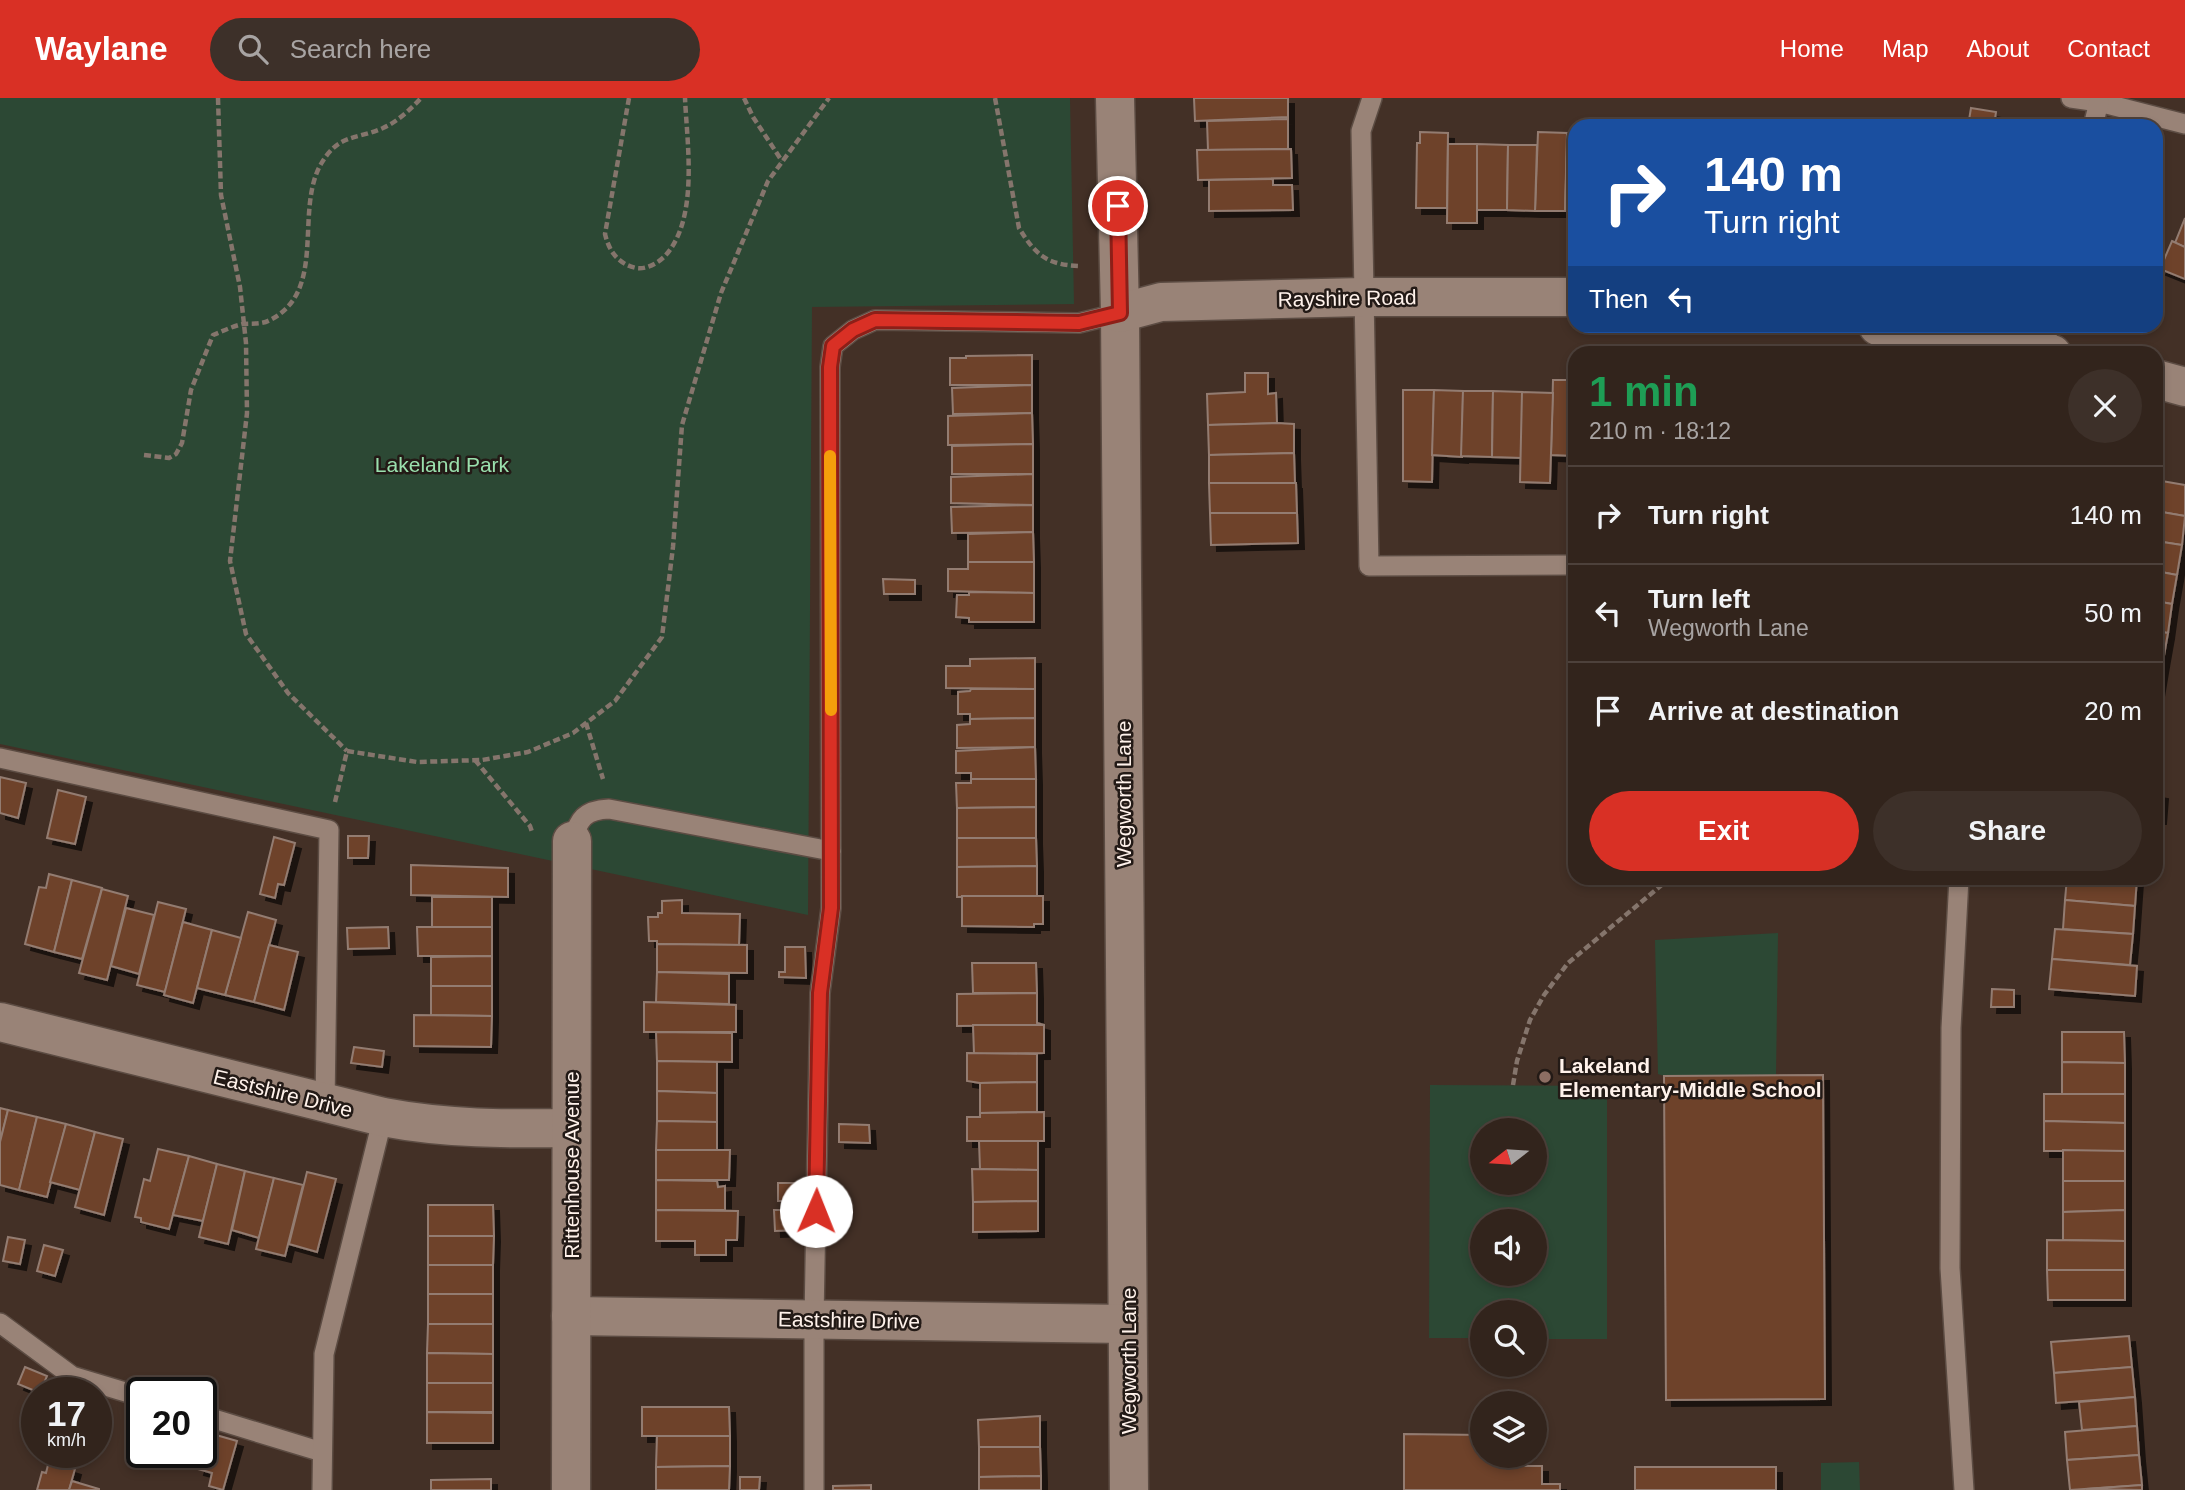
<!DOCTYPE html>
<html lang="en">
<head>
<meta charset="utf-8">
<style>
  :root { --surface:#32241c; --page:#3d3029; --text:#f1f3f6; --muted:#a8a4a3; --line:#4d413b; --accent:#d93025 }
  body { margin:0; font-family:Arial,sans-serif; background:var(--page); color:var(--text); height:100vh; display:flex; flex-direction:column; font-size:26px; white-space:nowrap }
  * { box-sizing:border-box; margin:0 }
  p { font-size:23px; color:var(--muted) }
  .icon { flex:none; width:38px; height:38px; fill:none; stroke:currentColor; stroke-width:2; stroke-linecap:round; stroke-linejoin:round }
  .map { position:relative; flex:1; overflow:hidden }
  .details { position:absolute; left:1568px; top:248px; width:595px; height:539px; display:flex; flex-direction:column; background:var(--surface); border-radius:21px; box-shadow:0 4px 10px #0003,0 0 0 2px var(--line) }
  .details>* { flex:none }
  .banner { position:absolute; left:1568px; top:21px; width:595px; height:214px; border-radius:21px; box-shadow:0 4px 10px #0003,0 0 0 2px var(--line); background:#1a4fa0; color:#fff; overflow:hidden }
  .needle { width:46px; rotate:253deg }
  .controls { position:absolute; left:1470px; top:1020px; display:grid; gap:14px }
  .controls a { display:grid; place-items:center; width:77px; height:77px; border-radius:50%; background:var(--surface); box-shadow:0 4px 10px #0003,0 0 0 2px var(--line); font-size:35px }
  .speed { position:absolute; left:21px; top:1279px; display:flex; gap:14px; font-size:35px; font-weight:700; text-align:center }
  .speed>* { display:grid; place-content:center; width:91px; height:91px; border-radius:50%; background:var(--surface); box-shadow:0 4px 10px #0003,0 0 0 2px var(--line); line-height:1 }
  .speed small { font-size:18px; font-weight:400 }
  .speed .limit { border:4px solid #111; border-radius:10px; background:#fff; color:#111 }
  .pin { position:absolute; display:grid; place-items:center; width:60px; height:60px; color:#fff; margin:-30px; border:4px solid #fff; border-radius:50%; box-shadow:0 2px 7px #0007 }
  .me { position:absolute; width:77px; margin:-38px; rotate:1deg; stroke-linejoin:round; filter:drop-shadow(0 0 5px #0008) }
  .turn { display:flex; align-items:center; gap:24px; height:147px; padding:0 21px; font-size:32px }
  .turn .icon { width:91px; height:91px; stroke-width:2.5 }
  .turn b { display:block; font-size:49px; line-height:60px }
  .then { display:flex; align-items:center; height:66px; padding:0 21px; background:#0003; gap:14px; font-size:26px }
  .round { display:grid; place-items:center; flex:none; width:74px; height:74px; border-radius:37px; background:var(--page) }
  .headline { display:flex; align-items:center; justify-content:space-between; height:119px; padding:0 21px }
  h1 { font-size:42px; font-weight:800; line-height:52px; color:#1e9e55 }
  .primary-button { display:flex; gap:14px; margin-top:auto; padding:14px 21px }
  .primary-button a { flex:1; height:80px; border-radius:42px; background:var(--accent); color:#fff; font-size:28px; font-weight:800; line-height:80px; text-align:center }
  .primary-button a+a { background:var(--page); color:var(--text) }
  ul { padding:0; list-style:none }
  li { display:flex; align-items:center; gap:21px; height:98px; padding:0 21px; border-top:2px solid var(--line) }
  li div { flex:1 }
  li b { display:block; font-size:26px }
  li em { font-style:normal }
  header { display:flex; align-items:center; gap:42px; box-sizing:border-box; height:98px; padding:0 35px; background:var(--accent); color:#fff }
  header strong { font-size:33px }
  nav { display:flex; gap:38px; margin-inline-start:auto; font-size:24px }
  .search { width:490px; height:63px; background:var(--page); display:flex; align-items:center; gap:18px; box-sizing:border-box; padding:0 24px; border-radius:38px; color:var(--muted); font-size:26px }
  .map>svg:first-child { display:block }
  .green { fill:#2c4834; fill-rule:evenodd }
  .building { fill:#6e422b; stroke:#937c71; stroke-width:2; filter:url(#shadow) }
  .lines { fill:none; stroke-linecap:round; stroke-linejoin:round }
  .lane-casing { stroke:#5c4c43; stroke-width:22 }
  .street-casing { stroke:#5c4c43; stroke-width:41 }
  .path { stroke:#85756c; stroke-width:4.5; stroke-dasharray:7 3.5; stroke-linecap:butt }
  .lane { stroke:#998377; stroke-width:19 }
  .street { stroke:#998377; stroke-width:38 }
  .route-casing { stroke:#8d1f18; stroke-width:18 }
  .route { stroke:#d93025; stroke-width:12 }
  .slow { stroke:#f59e0b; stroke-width:12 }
  .education-dot { fill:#8d6e63; stroke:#231a16; stroke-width:2.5 }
  .labels { text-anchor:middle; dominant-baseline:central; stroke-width:5; stroke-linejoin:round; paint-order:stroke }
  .street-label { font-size:21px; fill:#fff2eb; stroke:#231a16 }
  .park-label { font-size:21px; fill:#9ae0ad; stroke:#231a16 }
  .poi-label { font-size:21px; font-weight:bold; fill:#fff2eb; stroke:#231a16; text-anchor:start }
</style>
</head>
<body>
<header>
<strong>Waylane</strong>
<div class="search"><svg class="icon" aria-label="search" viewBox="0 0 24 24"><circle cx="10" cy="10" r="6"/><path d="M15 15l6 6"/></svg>Search here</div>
<nav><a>Home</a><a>Map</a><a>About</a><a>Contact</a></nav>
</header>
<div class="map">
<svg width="2185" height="1392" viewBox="0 0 2185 1392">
  <defs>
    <filter id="shadow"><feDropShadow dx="6" dy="6" stdDeviation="0" flood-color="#0009"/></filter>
  </defs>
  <rect width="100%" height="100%" fill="#433026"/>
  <g class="green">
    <path d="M0 0H1070L1074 206 812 209 808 817 0 646Z"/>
    <path d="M1778 835 1776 977 1664 978 1658 976 1655 842Z"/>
    <path d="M1430 987 1607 988V1241H1535V1214H1482V1240H1429ZM1535 1032V1085H1482V1032ZM1482 1124H1535V1176H1482Z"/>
    <path d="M1859 1364 1860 1392H1821V1365Z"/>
  </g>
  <g class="building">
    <path d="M1194 0H1288V19L1195 23Z"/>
    <path d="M1971 10 1996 14 1994 28H1968Z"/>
    <path d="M1288 21V51L1208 52 1207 23Z"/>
    <path d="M1420 34 1448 35 1447 110H1416L1417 45H1420Z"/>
    <path d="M1538 34 1567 35 1565 113H1535Z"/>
    <path d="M1448 46H1477V125H1447Z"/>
    <path d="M1477 46 1508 47 1507 112H1477Z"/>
    <path d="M1508 47H1537L1535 113 1507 112Z"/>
    <path d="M1567 48H1575V113H1565Z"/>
    <path d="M1291 51 1292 80 1198 82 1197 52Z"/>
    <path d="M1273 81V87H1292L1293 112 1209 113V82Z"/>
    <path d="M2185 120V149L2175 145Z"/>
    <path d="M2172 143 2185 149V181L2160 171Z"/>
    <path d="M1032 257V287H950V260H966V258Z"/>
    <path d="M1245 275H1268V296L1276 295 1277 325 1208 327 1207 296 1245 294Z"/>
    <path d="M1553 282H1575V358L1551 357Z"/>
    <path d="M1032 287V315L953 316 952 290Z"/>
    <path d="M1403 292H1434L1432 384 1403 383Z"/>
    <path d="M1434 292 1463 293 1462 359 1432 357Z"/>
    <path d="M1463 293H1493L1492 359 1461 358Z"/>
    <path d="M1493 293 1522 294V360L1492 359Z"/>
    <path d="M1522 294 1553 295 1550 385 1520 384Z"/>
    <path d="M1032 315 1033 346 948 347V318Z"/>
    <path d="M1277 325 1294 326V355L1209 357 1208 327Z"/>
    <path d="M1033 346V376H952V348Z"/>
    <path d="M1294 355 1295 385H1209V357Z"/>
    <path d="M1033 376V407L951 405V379Z"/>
    <path d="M2156 382 2185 387V418L2156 413Z"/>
    <path d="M1209 385H1296L1297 415H1210Z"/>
    <path d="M1033 407V434L952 435 951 409Z"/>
    <path d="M2156 413 2185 418 2182 447 2156 443Z"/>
    <path d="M1210 415H1297L1298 445 1211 447Z"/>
    <path d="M1033 434 1034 464H968V436Z"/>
    <path d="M2156 443 2182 447 2177 477 2156 473Z"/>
    <path d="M968 464H1034V495L948 493V471H968Z"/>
    <path d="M2156 473 2177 477 2172 506 2156 503Z"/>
    <path d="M883 481 915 482V496H884Z"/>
    <path d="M969 494 1034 495V524H969V520L956 519 957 497H969Z"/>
    <path d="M2156 503 2172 506 2168 535 2156 533Z"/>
    <path d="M2156 533 2168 535 2163 563 2156 562Z"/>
    <path d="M1035 560V591L946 590V568H970V561Z"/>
    <path d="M2156 562 2163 563 2158 593H2156Z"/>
    <path d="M971 591H1035V620L970 621V616H958V594L970 593Z"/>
    <path d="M1035 620V649L957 650V627L970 626V621Z"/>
    <path d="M1035 649 1036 681H971V675H956V653Z"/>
    <path d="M0 679 26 685 18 720 0 715Z"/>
    <path d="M971 681H1036V709L957 710 956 685H971Z"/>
    <path d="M58 692 86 699 75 746 47 740Z"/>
    <path d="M2156 694 2162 695 2160 720H2156Z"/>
    <path d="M1036 709V740H957V710Z"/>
    <path d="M348 738H369L368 760H348Z"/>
    <path d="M274 739 295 745 284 787 278 786 275 800 260 796Z"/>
    <path d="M957 740H1036L1037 768 957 769Z"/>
    <path d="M411 767 508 770V799L411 797Z"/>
    <path d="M1037 768V798L957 799V769Z"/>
    <path d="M49 776 72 782 54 854 25 846 39 789 46 790Z"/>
    <path d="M2067 780H2137L2135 808 2065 802Z"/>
    <path d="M72 782 102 790 82 861 54 854Z"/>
    <path d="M102 791 128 798 107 882 79 875Z"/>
    <path d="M962 798H1043V826H1034V829L962 828Z"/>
    <rect x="432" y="799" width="60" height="30"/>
    <path d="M682 802V815L740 816 739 847 657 846V843H649L648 819H658V815H662V803Z"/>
    <path d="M2065 802 2135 808 2133 836 2063 831Z"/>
    <path d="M158 804 186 811 165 894 137 887Z"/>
    <path d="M126 810 154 817 139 876 111 868Z"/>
    <path d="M248 814 276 822 254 904 225 897Z"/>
    <path d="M183 824 212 832 193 905 164 897Z"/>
    <path d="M388 829 389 850 348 851 347 830Z"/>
    <path d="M417 829H492V858H418Z"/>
    <path d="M2055 831 2133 836 2130 867 2052 861Z"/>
    <path d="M212 832 241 840 225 897 197 890Z"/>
    <path d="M657 846 747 847V875L657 874Z"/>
    <path d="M269 847 298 854 284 912 254 904Z"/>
    <path d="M785 849H805L806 880 779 879V874H785Z"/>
    <path d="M492 858V888H431V859Z"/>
    <path d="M2052 861 2137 868 2135 898 2049 891Z"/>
    <path d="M972 865H1036L1037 895H973Z"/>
    <path d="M657 874 729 876V906L656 904Z"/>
    <path d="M431 888H492V918L431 917Z"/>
    <path d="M1992 891 2014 892V909H1991Z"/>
    <path d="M1037 895V925L1044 927 957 928V896Z"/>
    <path d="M644 904 736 907V934H644Z"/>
    <path d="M414 917 492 918 491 949 414 948Z"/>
    <path d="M973 927H1044V955L974 956Z"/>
    <path d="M656 934 732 935V964L657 963Z"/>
    <path d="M2062 934H2124L2125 965 2062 964Z"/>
    <path d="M354 949 384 953 382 969 351 965Z"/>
    <path d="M967 955 1037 956V984L980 985 967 983Z"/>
    <path d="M657 963 717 964V995L657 993Z"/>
    <path d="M2062 964 2125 965V996H2062Z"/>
    <path d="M1823 977 1825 1301 1666 1302 1664 978Z"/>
    <path d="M1037 984V1014L980 1015V985Z"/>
    <path d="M657 993 717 995V1024L657 1023Z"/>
    <path d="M2044 996H2125V1025L2044 1023Z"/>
    <path d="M0 1010 8 1012 0 1044Z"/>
    <path d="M8 1012 37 1019 19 1092 0 1087V1044Z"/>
    <path d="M1044 1014V1043H967V1019H980V1015Z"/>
    <path d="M37 1019 66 1026 47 1099 19 1092Z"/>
    <path d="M657 1023 717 1024V1052H656Z"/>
    <path d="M2044 1023 2125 1025V1053H2044Z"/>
    <path d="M66 1026 95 1034 80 1092 50 1084Z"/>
    <path d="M839 1026 869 1027 870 1045 839 1044Z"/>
    <path d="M95 1034 123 1041 104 1117 75 1109Z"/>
    <path d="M979 1043H1038V1072L980 1071Z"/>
    <path d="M158 1051 189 1058 169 1131 141 1124V1120L135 1119 144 1081 150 1083Z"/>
    <path d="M656 1052H730L729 1082H656Z"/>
    <path d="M2063 1052 2125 1053V1083H2063Z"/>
    <path d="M189 1058 217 1066 203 1123 173 1117Z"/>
    <path d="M217 1066 245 1073 228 1146 199 1139Z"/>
    <path d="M972 1071 1038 1072V1103L973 1104Z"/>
    <path d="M245 1073 274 1080 259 1140 232 1132Z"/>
    <path d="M307 1074 336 1081 317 1154 289 1146Z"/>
    <path d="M274 1080 303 1087 285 1158 256 1151Z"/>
    <path d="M656 1082 717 1083 718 1089 725 1088V1112H656Z"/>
    <path d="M2063 1083H2125V1112L2063 1114Z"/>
    <rect x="778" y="1085" width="21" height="18"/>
    <path d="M1038 1103V1133L973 1134V1104Z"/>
    <path d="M428 1107H493L494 1138H428Z"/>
    <path d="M656 1112 738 1113 737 1142H726V1157H695V1143H656Z"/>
    <path d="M774 1112H798L799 1132 775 1133Z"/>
    <path d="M2125 1112V1143L2063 1142V1114Z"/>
    <path d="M428 1138H494L493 1167H428Z"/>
    <path d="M8 1139 25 1142 20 1166 3 1163Z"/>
    <path d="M2047 1142 2125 1143V1172H2047Z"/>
    <path d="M44 1147 63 1152 55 1178 37 1173Z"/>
    <rect x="428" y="1167" width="65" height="29"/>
    <path d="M2047 1172H2125V1202H2048Z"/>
    <rect x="428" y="1196" width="65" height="30"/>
    <path d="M428 1226H493V1256L427 1255Z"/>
    <path d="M2129 1238 2132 1269 2054 1275 2051 1244Z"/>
    <path d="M427 1255 493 1256V1285H427Z"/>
    <path d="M25 1269 47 1278 40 1295 18 1286Z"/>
    <path d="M2132 1269 2135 1299 2056 1305 2054 1275Z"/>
    <rect x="427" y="1285" width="66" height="29"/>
    <path d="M2135 1299 2137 1328 2082 1332 2079 1304Z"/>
    <path d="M642 1309H729L730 1338H642Z"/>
    <path d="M427 1314 493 1315V1345H427Z"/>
    <path d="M1040 1318V1349H979L978 1322Z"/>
    <path d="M2137 1328 2139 1357 2067 1362 2065 1334Z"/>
    <path d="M209 1335 237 1343 223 1392 209 1388 212 1375 198 1371Z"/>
    <path d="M1404 1336 1482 1337V1358H1508V1368H1542V1386H1560V1392H1404Z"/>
    <path d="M657 1338H730V1368L656 1369Z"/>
    <path d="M979 1349H1040L1041 1378 979 1379Z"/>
    <path d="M2139 1357 2142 1387 2070 1392 2067 1362Z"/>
    <path d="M49 1363 75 1371 69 1392H37L42 1374 46 1375Z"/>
    <path d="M730 1368 729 1392H656V1369Z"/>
    <rect x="1635" y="1369" width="141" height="23"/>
    <path d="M1041 1378V1392H979V1379Z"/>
    <path d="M740 1379H760L759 1392H740Z"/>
    <path d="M491 1381V1392H431V1382Z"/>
    <path d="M72 1383 99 1391V1392H69Z"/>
    <path d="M871 1387V1392H833V1388Z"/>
    <path d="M2142 1387V1392L2086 1391Z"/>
  </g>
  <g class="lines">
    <defs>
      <g id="lane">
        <path d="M1372 0 1361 33 1369 468 1575 467"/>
        <path d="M2071 0 2099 4 2185 26"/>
        <path d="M2093 28 2099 4"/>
        <path d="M2043 256 2049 228"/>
        <path d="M0 660 329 732 325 1006"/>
        <path d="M572 743C579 721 584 712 609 711L831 753"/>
        <path d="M1959 780 1951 930 1950 1170 1964 1392"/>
        <path d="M0 1225 72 1278 142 1299"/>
        <path d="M201 1317 322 1354"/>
        <path d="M322 1392 324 1256 383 1019"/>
        <path d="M814 1392V1221L820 895 831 810 830 269 833 248 853 232 875 222 1079 225 1120 215"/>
      </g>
      <g id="street">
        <path d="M1115 0 1120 215 1129 1392"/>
        <path d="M1120 215 1161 204 1363 199H1575"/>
        <path d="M1878 228 2052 256"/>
        <path d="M2156 281 2185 289"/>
        <path d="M0 924 383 1019C446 1031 507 1031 571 1030"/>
        <path d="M571 1218 1127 1226"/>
        <path d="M571 1392 572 743"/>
      </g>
    </defs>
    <use href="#lane" class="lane-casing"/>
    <use href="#street" class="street-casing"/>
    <g class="path">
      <path d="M218 0 221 97 240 189 246 245 247 315 230 463 246 536 288 595 347 653"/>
      <path d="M629 0 605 136C609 153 618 166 636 170 646 172 658 165 665 158 699 121 687 46 685 0"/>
      <path d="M744 0 753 19 782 63"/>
      <path d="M995 0 1019 130C1036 158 1048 167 1080 168"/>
      <path d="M144 357 169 360 176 356 182 345 191 292 213 237C223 233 233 228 243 226 252 225 261 227 270 222 328 193 294 113 321 66 339 35 356 42 383 30 397 24 411 11 421 0"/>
      <path d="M586 625 603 681"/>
      <path d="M475 662 530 728 532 734"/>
      <path d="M335 704 347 653 417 664 482 662 528 654 573 635 615 603 662 539 673 449 682 327 721 195 768 83 829 0"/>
      <path d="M1513 987 1517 963 1530 922 1544 897 1568 865 1670 780"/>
    </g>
    <use href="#lane" class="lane"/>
    <use href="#street" class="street"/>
  </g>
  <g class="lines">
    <defs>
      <path id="route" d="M816 1113 820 895 831 810 830 269 833 248 853 232 875 222 1079 225 1120 215 1118 108"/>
    </defs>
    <use href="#route" class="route-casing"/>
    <use href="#route" class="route"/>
    <path class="slow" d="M830 358 831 612"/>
  </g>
  <circle class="education-dot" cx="1545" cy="979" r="7"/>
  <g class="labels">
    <g class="street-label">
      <text transform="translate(1347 200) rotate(-1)">Rayshire Road</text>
      <text transform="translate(1123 696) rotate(-90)">Wegworth Lane</text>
      <text transform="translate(283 995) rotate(14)">Eastshire Drive</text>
      <text transform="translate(571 1067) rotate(-90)">Rittenhouse Avenue</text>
      <text transform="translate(849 1222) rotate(1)">Eastshire Drive</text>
      <text transform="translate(1128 1263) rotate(-90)">Wegworth Lane</text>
    </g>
    <g class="park-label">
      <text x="442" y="366">Lakeland Park</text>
    </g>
    <g class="poi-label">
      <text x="1559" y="967">Lakeland<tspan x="1559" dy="24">Elementary-Middle School</tspan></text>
    </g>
  </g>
</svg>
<div class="controls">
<a><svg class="needle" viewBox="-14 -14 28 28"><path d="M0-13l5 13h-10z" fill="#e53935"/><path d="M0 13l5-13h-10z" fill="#a8a4a3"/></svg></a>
<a><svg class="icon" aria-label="sound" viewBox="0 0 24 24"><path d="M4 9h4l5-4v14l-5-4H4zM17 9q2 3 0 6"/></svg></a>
<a><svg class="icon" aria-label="search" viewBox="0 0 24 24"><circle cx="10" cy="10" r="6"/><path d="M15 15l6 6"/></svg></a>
<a><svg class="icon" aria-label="layers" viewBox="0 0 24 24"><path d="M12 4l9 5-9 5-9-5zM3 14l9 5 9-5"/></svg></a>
</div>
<div class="speed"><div>17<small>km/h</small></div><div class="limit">20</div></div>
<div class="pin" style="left:1118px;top:108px;background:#d93025"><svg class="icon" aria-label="arrive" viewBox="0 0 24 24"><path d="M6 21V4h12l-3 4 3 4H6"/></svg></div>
<svg class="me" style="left:816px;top:1113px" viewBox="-20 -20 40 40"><circle r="19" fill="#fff"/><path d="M0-13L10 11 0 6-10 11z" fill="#d93025"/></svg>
<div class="banner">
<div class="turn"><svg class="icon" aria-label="right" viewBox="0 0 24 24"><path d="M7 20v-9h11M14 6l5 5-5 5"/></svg><div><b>140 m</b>Turn right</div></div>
<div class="then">Then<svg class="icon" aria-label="left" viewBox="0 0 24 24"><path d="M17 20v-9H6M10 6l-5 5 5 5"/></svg></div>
</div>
<section class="details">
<div class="headline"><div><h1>1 min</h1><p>210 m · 18:12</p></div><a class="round"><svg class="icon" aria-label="close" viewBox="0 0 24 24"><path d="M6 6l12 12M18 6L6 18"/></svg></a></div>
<ul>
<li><svg class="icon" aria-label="right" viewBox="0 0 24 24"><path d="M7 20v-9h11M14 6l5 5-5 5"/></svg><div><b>Turn right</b></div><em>140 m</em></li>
<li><svg class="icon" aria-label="left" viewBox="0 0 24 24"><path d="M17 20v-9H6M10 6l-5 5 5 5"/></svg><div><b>Turn left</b><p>Wegworth Lane</p></div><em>50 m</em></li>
<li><svg class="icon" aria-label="arrive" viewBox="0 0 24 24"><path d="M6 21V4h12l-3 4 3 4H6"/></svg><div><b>Arrive at destination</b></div><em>20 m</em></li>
</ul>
<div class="primary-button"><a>Exit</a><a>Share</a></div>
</section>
</div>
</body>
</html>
